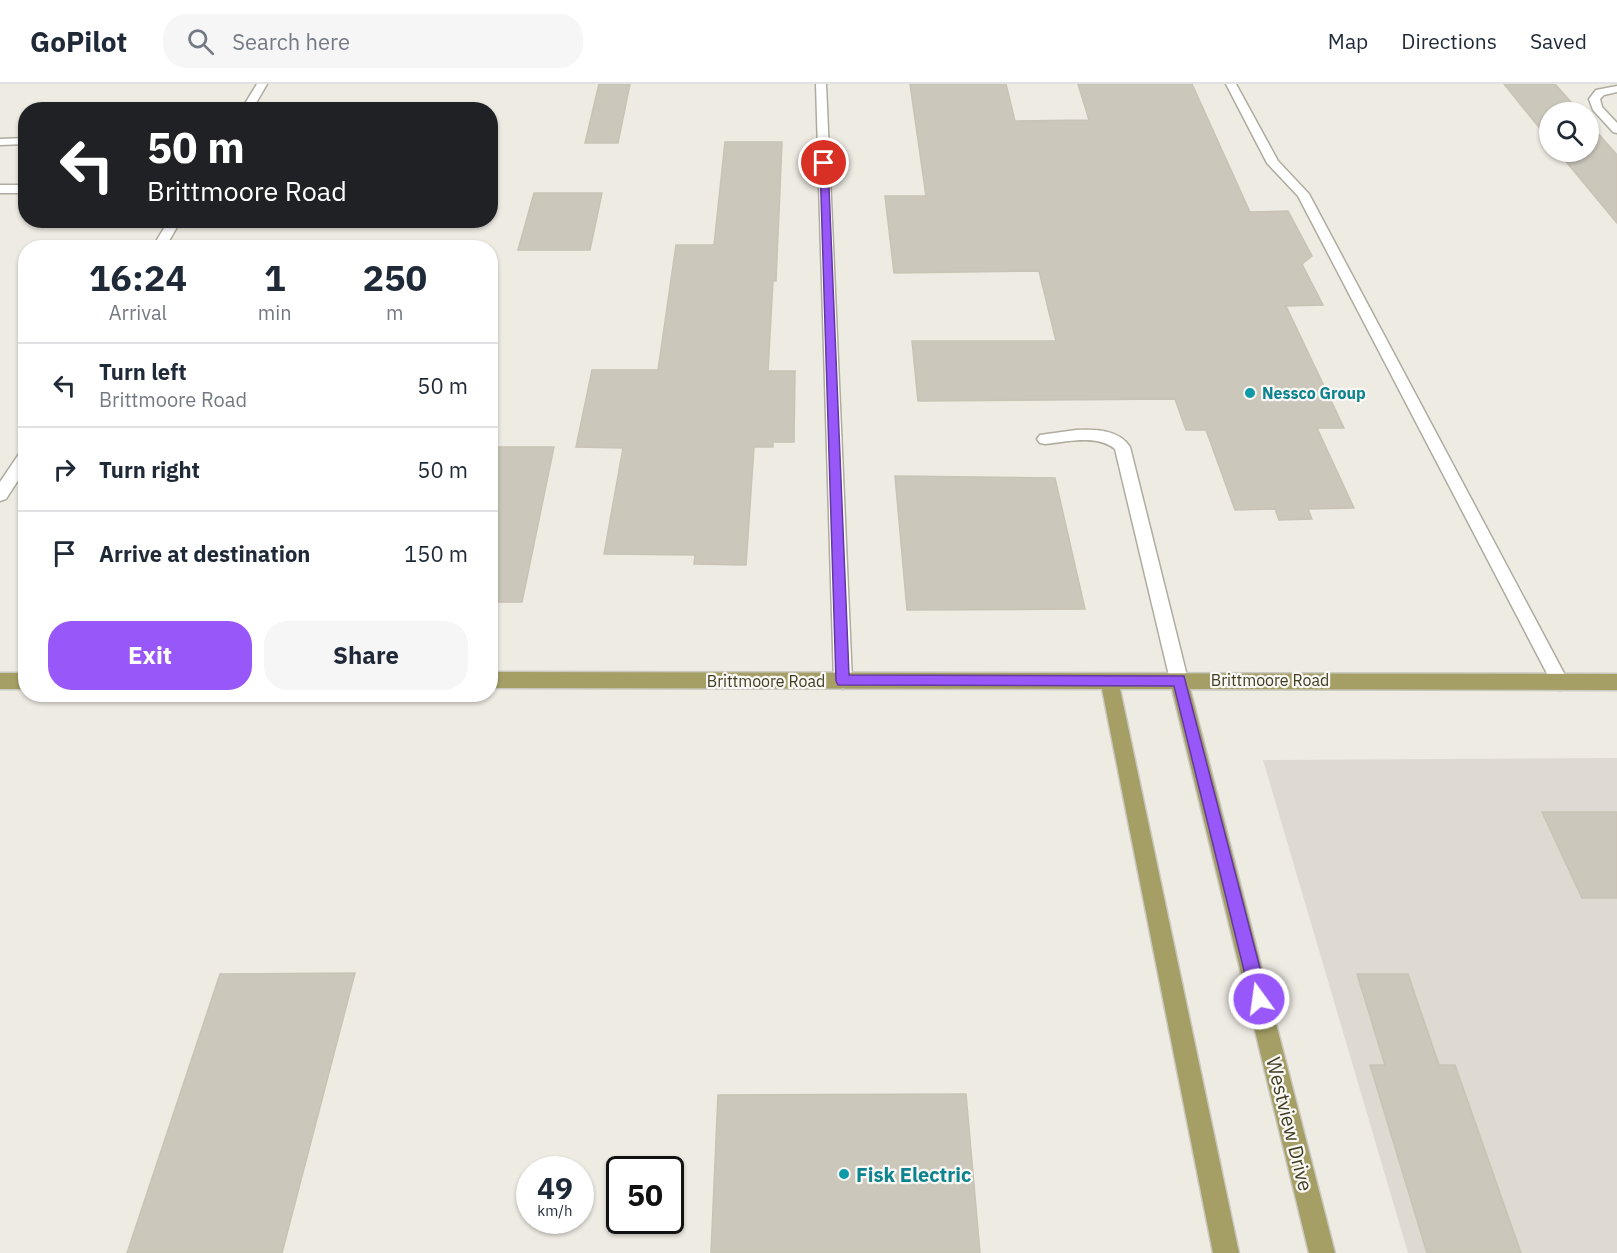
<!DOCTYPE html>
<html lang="en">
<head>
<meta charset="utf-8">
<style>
  :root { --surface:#fff; --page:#f6f6f7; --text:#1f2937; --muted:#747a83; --line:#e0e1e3; --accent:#9857f8 }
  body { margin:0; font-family:"IBM Plex Sans",sans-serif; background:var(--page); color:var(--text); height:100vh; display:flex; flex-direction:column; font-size:22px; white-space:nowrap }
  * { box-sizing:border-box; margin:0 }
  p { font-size:20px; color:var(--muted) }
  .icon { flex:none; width:33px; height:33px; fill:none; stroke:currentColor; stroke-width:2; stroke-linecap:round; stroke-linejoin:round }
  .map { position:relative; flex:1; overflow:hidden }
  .sheet { position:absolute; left:18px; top:156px; width:480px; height:462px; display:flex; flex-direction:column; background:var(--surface); border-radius:24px; box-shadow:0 2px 4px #0004 }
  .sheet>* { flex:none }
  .guide { position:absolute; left:18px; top:18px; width:480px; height:126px; border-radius:24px; box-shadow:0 2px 4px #0004; background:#202124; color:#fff; overflow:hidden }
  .controls { position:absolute; left:1539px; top:18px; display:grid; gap:12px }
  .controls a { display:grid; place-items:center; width:60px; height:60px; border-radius:50%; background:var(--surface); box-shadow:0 2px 4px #0004; font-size:30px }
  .speed { position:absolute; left:516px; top:1072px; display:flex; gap:12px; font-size:30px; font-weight:700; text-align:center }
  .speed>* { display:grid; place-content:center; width:78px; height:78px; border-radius:50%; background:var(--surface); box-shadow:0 2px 4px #0004; line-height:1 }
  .speed small { font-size:15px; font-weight:400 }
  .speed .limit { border:3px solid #111; border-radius:9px; background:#fff; color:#111 }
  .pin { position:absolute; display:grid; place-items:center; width:51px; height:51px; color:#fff; margin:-26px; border:3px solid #fff; border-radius:50%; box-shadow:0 2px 6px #0007 }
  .me { position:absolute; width:66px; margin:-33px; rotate:346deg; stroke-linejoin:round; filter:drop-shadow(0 0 4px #0008) }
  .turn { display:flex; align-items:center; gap:21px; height:126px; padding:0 30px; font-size:27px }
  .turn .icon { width:78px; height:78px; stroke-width:2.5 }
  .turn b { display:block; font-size:42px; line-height:51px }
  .eta { display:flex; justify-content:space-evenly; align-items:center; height:102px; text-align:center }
  .eta b { font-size:36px; font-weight:800; line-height:42px }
  .cta { display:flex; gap:12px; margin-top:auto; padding:12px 30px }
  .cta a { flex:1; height:69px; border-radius:24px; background:var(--accent); color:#fff; font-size:24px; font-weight:800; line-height:69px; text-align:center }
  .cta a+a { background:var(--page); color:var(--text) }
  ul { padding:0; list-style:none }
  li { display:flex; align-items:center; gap:18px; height:84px; padding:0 30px; border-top:2px solid var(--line) }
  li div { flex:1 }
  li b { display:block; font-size:22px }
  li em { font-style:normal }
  header { display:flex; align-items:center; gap:36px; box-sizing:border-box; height:84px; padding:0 30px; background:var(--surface); border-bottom:2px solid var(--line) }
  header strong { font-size:28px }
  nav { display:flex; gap:33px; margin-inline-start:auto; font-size:21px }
  .search { width:420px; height:54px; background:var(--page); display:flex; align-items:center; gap:15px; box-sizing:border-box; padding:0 21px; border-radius:24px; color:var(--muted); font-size:22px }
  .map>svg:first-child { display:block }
  .built { fill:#dedad1 }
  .building { fill:#ccc7bb; stroke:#c8c3b5; stroke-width:1.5 }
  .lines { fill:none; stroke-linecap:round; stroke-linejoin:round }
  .minor-casing { stroke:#afac9e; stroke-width:3 }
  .major-casing { stroke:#cac9c1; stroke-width:3 }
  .minor { fill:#fff; fill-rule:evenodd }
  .major { fill:#a59f66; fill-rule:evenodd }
  .route { fill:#9857f8; stroke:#6339a1; stroke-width:1.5 }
  .culture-dot { fill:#0f9aa8; stroke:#faf8f4; stroke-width:2 }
  .labels { text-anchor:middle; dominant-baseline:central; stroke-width:4.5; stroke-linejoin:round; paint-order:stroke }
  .culture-label { font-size:16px; font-weight:bold; fill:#0d838f; stroke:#faf8f4; text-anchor:start }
  .street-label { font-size:16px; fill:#403d22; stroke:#faf8f4 }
  .near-street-label { font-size:20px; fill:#403d22; stroke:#faf8f4 }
  .near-culture-label { font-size:20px; font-weight:bold; fill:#0d838f; stroke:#faf8f4; text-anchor:start }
</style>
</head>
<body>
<header>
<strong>GoPilot</strong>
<div class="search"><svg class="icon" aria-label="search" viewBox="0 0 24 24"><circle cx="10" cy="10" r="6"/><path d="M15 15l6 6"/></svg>Search here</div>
<nav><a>Map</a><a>Directions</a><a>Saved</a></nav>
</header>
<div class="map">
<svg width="1617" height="1169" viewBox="0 0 1617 1169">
  <rect width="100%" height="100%" fill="#eeebe3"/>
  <path class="built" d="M1617 674V1169H1408L1263 676Z"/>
  <g class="building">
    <path d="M599 0H630L618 59H585Z"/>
    <path d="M910 0H1006L1015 37 1089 36 1078 0H1192L1250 128 1288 127 1312 172 1302 180 1323 221 1286 222 1344 344H1317L1354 424 1308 425 1312 435 1279 436 1275 425 1235 426 1206 346H1186L1175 315 918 317 912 257H1056L1039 187 894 189 885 112H926Z"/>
    <path d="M1504 0H1555L1580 28H1550V57Z"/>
    <path d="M1588 38 1617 71V139L1558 68H1588Z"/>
    <path d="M725 58H782L776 197H773L768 287H795L794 358H773V363H754L746 481 694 480 695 471 604 470 623 364 576 363 592 286H658L676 161H714Z"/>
    <path d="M534 109H602L590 166H518Z"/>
    <path d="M490 363H554L522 518H490Z"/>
    <path d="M895 392 1055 394 1085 525 907 526Z"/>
    <path d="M1542 728H1617V814H1582Z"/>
    <path d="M355 889 282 1169H127L220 890Z"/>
    <path d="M1357 890H1408L1439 981H1455L1521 1169H1427L1370 981H1385Z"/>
    <path d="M966 1010 980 1169H711L718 1011Z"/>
  </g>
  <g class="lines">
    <defs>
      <g id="minor">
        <path d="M257 0H267L252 26H241Z"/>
        <path d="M816 0H826L852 597 849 602 843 605 837 602 834 597Z"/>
        <path d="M1226 0H1236L1278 77 1309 110 1566 593 1569 598 1566 603 1560 606 1554 603 1298 112 1267 79Z"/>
        <path d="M1617 2V8L1604 11 1600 15 1602 23 1617 39V49L1613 48 1593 26 1589 15 1596 6Z"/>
        <path d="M26 54V60L0 61V55Z"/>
        <rect x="0" y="101" width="26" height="8"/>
        <path d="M169 136H181L165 164H152Z"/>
        <path d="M1076 346C1094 345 1119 345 1130 363L1188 596 1185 601 1179 604 1173 601 1170 596 1115 365C1097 350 1067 358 1045 360L1040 359 1037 355 1040 351Z"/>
        <path d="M26 366V384L6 415 0 417V398L21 367Z"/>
      </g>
      <g id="major">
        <path d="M490 588 1617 590V606L1190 605 1335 1169H1309L1172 605H1120L1239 1169H1213L1102 605 490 604Z"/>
        <rect x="0" y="589" width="26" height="16"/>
      </g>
    </defs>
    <use href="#minor" class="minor-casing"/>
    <use href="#major" class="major-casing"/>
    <use href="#minor" class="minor"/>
    <use href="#major" class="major"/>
  </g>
  <path class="route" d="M824 76 828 79 849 591 1184 592 1268 915 1265 921 1259 924 1253 921 1251 915 1174 602 838 601 836 597 820 79Z"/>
  <g class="culture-dot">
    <circle cx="1250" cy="309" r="6"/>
    <circle cx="844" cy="1090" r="6"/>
  </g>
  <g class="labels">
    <g class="culture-label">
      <text x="1262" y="309">Nessco Group</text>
    </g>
    <g class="street-label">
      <text x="1270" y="596">Brittmoore Road</text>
      <text x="766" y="597">Brittmoore Road</text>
    </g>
    <g class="near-street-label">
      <text transform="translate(1290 1040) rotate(76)">Westview Drive</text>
    </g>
    <g class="near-culture-label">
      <text x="856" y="1090">Fisk Electric</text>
    </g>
  </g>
</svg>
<div class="controls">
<a><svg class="icon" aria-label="search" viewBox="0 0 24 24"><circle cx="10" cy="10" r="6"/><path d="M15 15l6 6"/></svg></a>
</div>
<div class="speed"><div>49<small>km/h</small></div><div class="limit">50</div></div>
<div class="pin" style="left:824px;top:79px;background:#d93025"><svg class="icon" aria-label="arrive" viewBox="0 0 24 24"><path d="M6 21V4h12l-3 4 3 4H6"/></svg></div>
<svg class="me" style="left:1259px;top:915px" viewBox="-20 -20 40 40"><circle r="17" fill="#9857f8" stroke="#fff" stroke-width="3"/><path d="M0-11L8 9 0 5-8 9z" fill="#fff"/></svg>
<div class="guide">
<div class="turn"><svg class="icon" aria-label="left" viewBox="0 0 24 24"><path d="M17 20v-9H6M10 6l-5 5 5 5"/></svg><div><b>50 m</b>Brittmoore Road</div></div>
</div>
<section class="sheet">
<div class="eta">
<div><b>16:24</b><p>Arrival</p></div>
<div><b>1</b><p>min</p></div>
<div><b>250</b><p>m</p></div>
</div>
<ul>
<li><svg class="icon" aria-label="left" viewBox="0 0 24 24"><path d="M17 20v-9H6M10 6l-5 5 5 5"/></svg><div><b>Turn left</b><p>Brittmoore Road</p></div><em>50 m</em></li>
<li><svg class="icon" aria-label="right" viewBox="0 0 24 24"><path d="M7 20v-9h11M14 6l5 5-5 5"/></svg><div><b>Turn right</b></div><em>50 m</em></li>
<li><svg class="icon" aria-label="arrive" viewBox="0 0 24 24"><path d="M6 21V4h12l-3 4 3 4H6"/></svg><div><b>Arrive at destination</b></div><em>150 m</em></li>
</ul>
<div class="cta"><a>Exit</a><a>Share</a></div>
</section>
</div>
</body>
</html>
